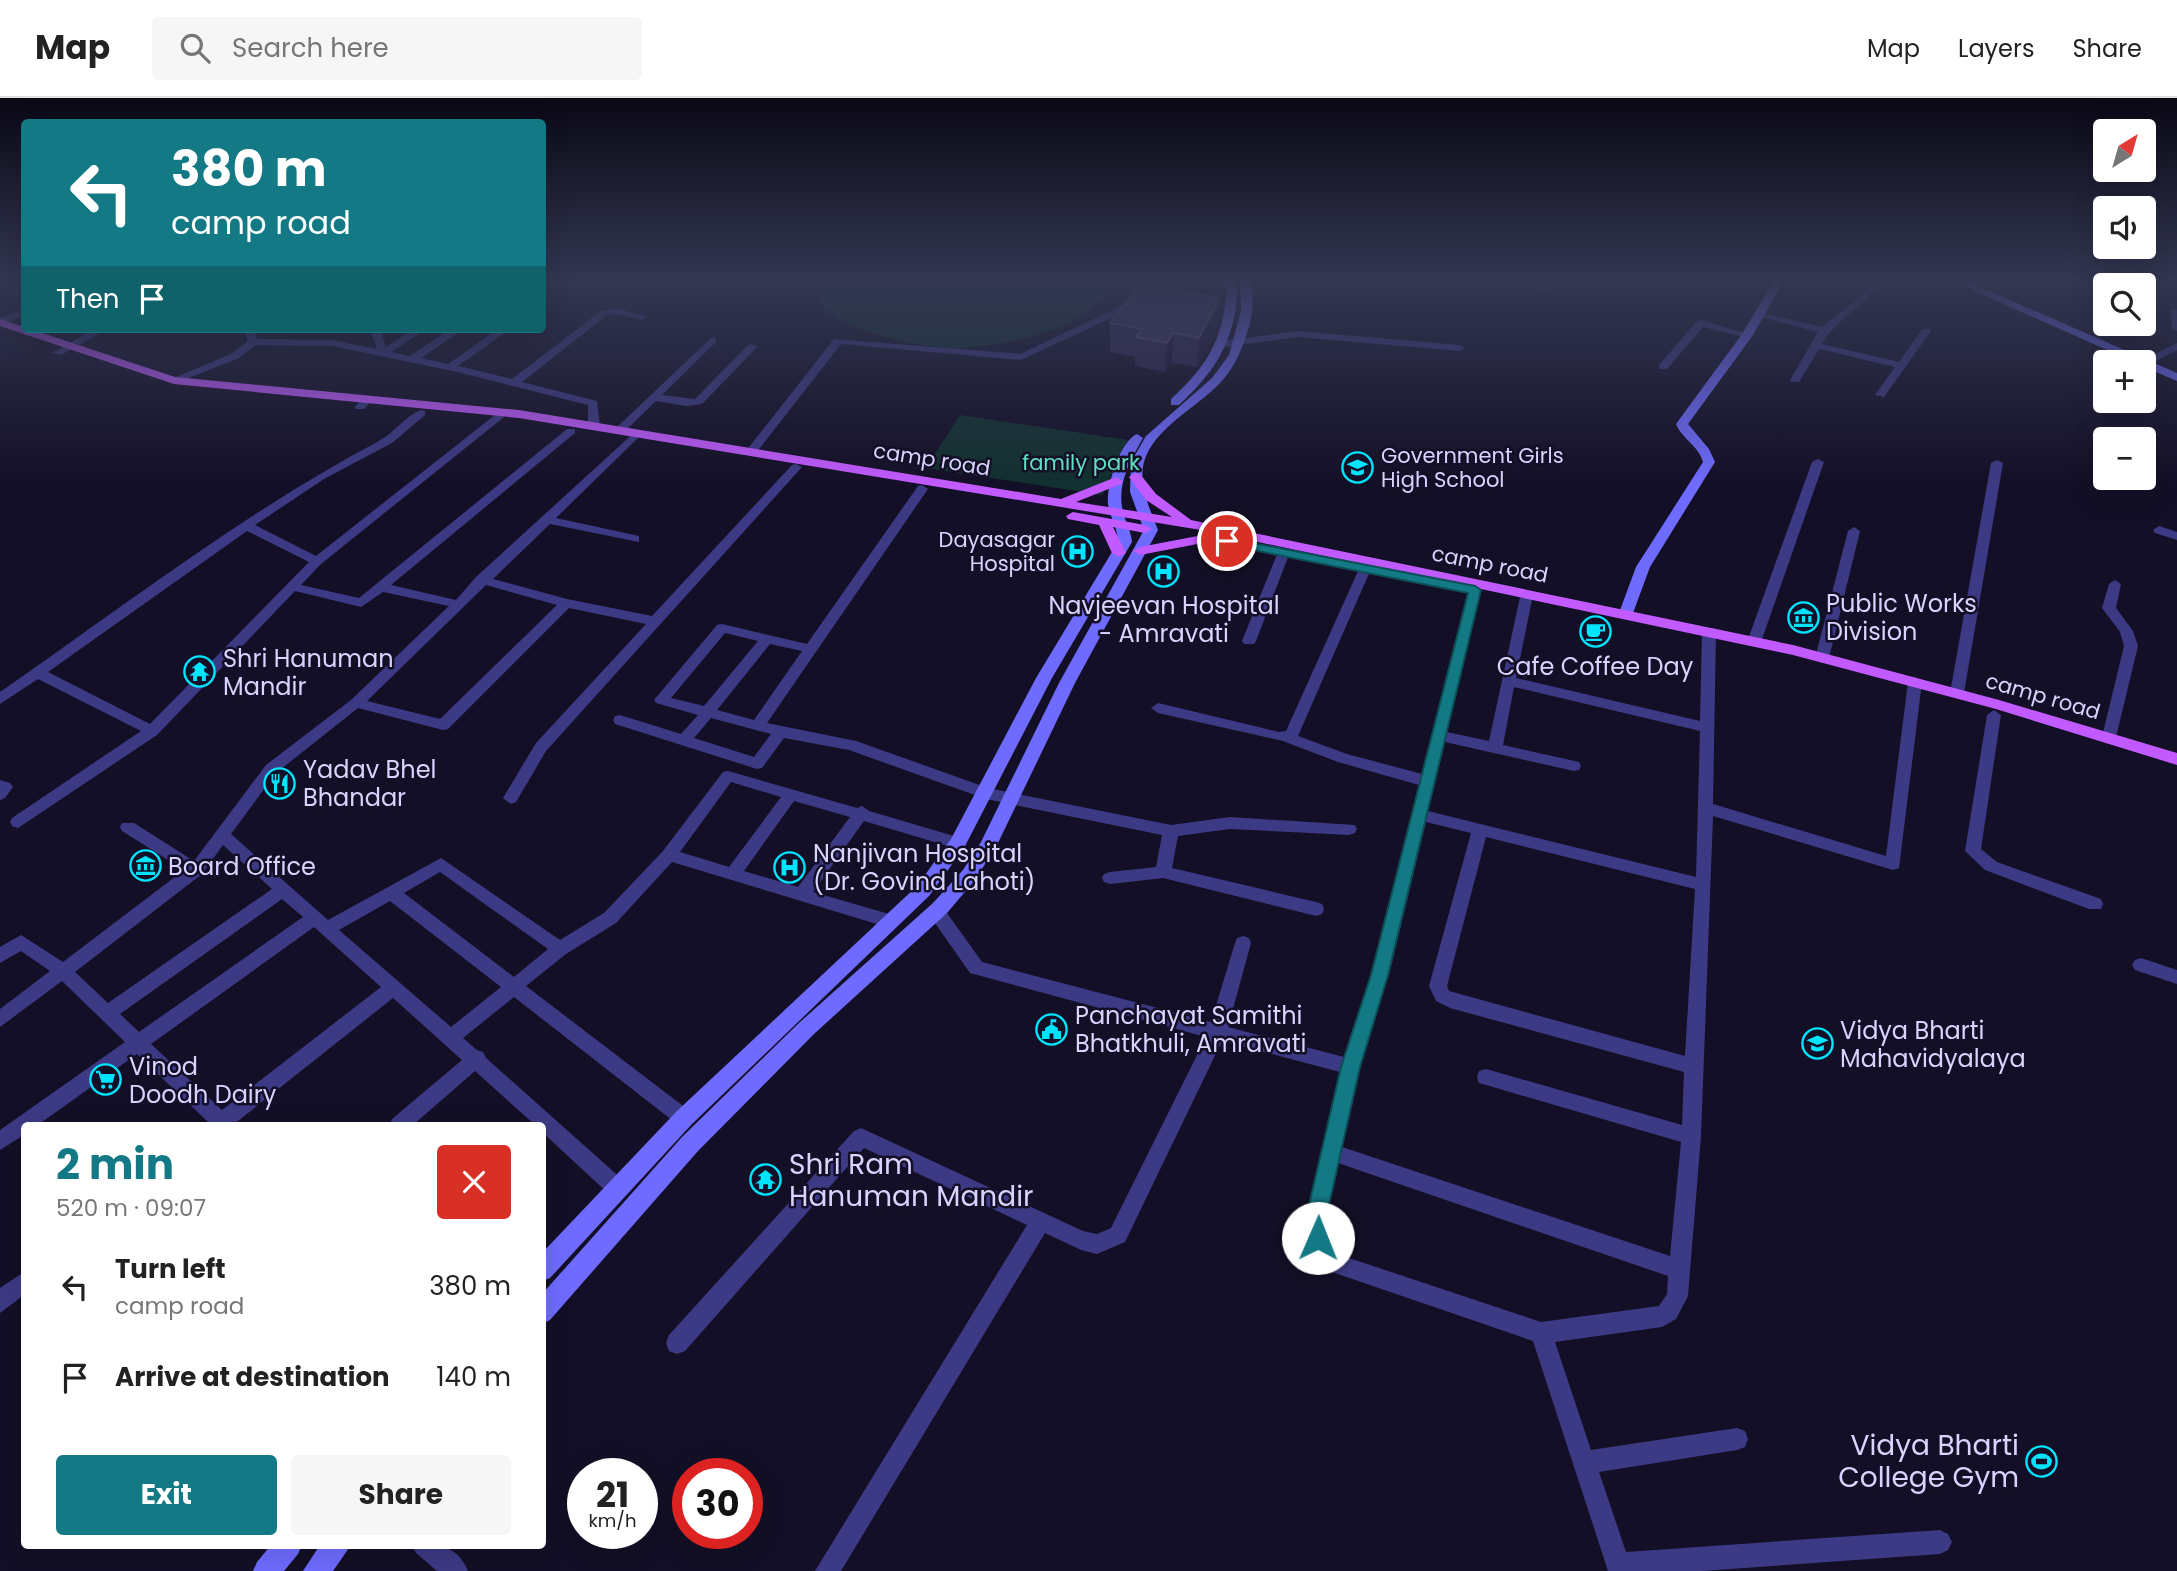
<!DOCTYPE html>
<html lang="en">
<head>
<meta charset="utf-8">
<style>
  :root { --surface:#fff; --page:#f6f6f6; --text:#222; --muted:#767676; --line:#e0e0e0; --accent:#137a85 }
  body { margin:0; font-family:Poppins,sans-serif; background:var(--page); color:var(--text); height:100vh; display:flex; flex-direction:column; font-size:26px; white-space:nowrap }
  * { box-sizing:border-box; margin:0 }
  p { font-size:23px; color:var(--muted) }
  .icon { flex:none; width:38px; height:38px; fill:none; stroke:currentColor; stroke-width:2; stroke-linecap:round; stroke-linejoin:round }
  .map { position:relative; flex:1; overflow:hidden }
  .drawer { position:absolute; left:21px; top:1024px; width:525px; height:427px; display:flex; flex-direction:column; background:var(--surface); border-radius:7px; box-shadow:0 7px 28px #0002 }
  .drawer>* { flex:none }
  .hud { position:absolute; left:21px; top:21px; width:525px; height:214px; border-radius:7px; box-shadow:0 7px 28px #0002; background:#137a85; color:#fff; overflow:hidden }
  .needle { width:46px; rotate:37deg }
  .controls { position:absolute; left:2093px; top:21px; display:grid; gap:14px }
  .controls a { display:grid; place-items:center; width:63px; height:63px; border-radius:7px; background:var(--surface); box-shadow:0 7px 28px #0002; font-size:35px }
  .speed { position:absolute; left:567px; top:1360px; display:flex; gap:14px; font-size:35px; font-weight:700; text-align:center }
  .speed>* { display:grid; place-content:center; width:91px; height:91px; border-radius:50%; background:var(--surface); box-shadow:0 7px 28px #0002; line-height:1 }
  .speed small { font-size:18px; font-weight:400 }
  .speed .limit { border:10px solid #d22; background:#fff; color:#111 }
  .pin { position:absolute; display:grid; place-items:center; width:60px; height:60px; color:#fff; margin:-30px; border:4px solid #fff; border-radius:50%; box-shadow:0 2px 7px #0007 }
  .me { position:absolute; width:77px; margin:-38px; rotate:1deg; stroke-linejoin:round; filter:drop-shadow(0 0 5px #0008) }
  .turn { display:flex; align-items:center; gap:24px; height:147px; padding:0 35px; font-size:32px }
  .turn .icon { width:91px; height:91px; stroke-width:2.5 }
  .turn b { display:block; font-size:49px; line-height:60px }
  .then { display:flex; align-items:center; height:66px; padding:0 35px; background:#0003; gap:14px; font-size:26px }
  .round { display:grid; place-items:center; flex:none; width:74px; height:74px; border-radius:7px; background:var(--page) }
  .headline { display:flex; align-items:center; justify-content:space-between; height:119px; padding:0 35px }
  h1 { font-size:42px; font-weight:700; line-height:52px; color:var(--accent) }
  .cta { display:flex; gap:14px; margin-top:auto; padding:14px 35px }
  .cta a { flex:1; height:80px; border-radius:7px; background:var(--accent); color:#fff; font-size:28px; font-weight:700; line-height:80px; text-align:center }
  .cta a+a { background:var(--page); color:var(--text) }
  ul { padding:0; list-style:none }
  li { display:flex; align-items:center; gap:21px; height:91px; padding:0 35px }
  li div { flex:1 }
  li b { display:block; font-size:26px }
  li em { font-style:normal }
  header { display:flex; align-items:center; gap:42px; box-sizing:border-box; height:98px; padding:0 35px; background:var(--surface); border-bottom:2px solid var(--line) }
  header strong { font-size:33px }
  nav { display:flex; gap:38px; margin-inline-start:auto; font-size:24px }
  .search { width:490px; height:63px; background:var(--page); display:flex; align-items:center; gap:18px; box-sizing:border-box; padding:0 24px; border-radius:7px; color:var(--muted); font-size:26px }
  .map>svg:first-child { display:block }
  .green { fill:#12302f }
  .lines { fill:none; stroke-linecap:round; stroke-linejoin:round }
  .street { fill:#3d3a85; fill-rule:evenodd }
  .secondary { fill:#6f6bff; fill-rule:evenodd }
  .primary { fill:#c25bff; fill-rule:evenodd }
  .wall { fill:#312854 }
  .shaded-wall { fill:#1d163a }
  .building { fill:#433a66; stroke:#5a527e; stroke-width:2 }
  .route { fill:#137a85; stroke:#0c4f56; stroke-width:2 }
  .labels { text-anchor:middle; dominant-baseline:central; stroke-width:5; stroke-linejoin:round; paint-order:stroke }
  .far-poi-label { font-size:21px; fill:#d9d4ff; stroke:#130f26; text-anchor:start }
  .far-street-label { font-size:21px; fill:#d9d4ff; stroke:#130f26 }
  .far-park-label { font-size:21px; fill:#5fe0c0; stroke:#130f26 }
  .poi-label { font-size:24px; fill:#d9d4ff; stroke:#130f26; text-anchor:start }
  .near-poi-label { font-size:28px; fill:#d9d4ff; stroke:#130f26; text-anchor:start }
</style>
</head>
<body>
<header>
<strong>Map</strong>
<div class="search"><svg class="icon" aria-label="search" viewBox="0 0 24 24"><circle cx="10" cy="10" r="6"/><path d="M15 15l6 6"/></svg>Search here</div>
<nav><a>Map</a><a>Layers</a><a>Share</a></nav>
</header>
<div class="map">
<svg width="2177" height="1473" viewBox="0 0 2177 1473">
  <rect width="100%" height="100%" fill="#130f26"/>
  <g class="green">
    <path d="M830 181H1101L1106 197C1078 234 998 250 952 250 921 249 891 242 862 231 844 224 829 219 819 202L822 188Z"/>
    <path d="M960 317 1128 342 1102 397 926 370Z"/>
  </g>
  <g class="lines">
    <g class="street">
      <path d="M1500 181 1555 185 1590 181C1568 195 1523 194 1500 181Z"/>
      <path d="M1875 181H1885C1867 206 1837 220 1822 246L1899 264 1922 231H1930L1931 233 1884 299 1875 297 1895 269 1819 251 1799 284H1791L1790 282 1818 234 1757 218V214L1822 229 1866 194Z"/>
      <path d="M1142 205 1145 206V210L1128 212 1021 262 841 246 756 355 746 353 834 241 1020 256 1123 207Z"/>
      <path d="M617 210 646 219 641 222 617 216 607 217 522 284 597 303 600 328 594 331 588 328V307L458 274 332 248 255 247 239 260 178 284 169 282 231 256 248 243 244 231H254L257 241 332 242 377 251 370 231H380L386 249 414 231H426L391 254 410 258 450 231H458V235L421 260 448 266 498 231H510L458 268 512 281 601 213Z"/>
      <path d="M24 211V217L0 227V220Z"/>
      <path d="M2170 211 2177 212V233L2172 230Z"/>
      <path d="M1701 222 1752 237 1747 240 1703 229 1667 271H1659V267L1697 223Z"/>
      <path d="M94 231H107L61 257 52 255Z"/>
      <path d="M517 231H528L523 234Z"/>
      <path d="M1297 233 1460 247 1465 250 1460 253 1297 239 1224 249 1219 246 1224 243Z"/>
      <path d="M712 239 716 240V244L662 297 695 301 749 246 758 248 702 306 686 308 656 303 624 334H616V330Z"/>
      <path d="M2177 245V252L2148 267 2144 268V264H2139Z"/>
      <path d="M364 299 373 301 364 311H356L355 309Z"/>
      <path d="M421 312 425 313V317L392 345 324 381 255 427 316 458 500 313 509 315 321 466 301 487 359 500 567 331H575V335L391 487 456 502 476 479 637 332 641 333V337L556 420 639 438V444L550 426 493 481 567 501 652 518 792 367 796 366 802 369 546 653 516 704 511 706 503 700 536 645 646 526 569 510 448 631 443 632 358 610 276 675 231 736 328 822 441 760 560 842 604 815 663 753 723 674 728 673 857 710 862 708 869 713 964 741 966 745 964 749 958 751 864 723 813 794 896 818 898 823 896 828 890 830 672 764 616 825 566 856 526 888 691 1014 693 1020 691 1026 684 1029 677 1026 514 899 463 940 477 952 483 954 486 960 624 1083 627 1090 624 1097 617 1099 610 1097 542 1034V1027H535L475 973 413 1027H390L392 1021 462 962 393 900 233 1027H208L209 1025 137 956 38 1027H24V1037L0 1052V1032L125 944 62 883 0 929V911L50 873 21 853 0 865V849L21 837 63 864 184 772 122 733 120 729 122 725H134L194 763 266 667 351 602 449 508 383 494 361 509 295 493 157 637 18 730 12 728 10 724 12 720 141 633 38 581 0 606V594C124 508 245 414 379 343 394 335 405 318 421 312ZM247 433 309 464 150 626 48 574ZM486 487 557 507 440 621 367 603ZM731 684 781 699 729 769 680 754ZM794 703 850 719 798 789 744 773ZM223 747 272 791 108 905 75 874 202 776ZM440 774 548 851 514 879 404 795ZM282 801 303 819 139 934 120 916ZM390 803 501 889 451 929 339 832ZM314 829 381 889 222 1012 151 946Z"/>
      <path d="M1818 361 1824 364 1761 544 1754 548 1749 547 1747 544 1812 364Z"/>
      <path d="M1997 362 2003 365 1964 595 1957 600 1950 595 1991 365Z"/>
      <path d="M922 387 928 391 767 625 856 643 988 690 1171 727 1230 719 1355 727 1357 731 1355 735 1349 737 1230 731 1178 738 1172 770 1316 804 1322 806 1324 811 1322 816 1316 818 1163 780 1110 786 1104 784 1102 780 1104 776 1110 774 1156 769 1162 737 986 701 849 652 784 640 762 670 757 671 615 626 613 622 615 618 620 617 681 636 698 617 656 605 654 602 717 527 722 526 807 546 918 388ZM725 535 758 543 704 608 671 600ZM770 546 802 553 754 622 717 612ZM711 620 771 636 754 659 694 640Z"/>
      <path d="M2159 428 2177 434V442L2155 435 2153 432Z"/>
      <path d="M1854 429 1860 433 1829 560 1822 565 1815 560 1848 433Z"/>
      <path d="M1284 450 1290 454 1256 543 1254 546H1244L1242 543 1278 454Z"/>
      <path d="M1365 467 1371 471 1298 638 1347 656 1422 676 1469 493 1475 489 1481 493 1447 634 1489 643 1520 499 1525 498 1532 502 1516 580 1700 623 1702 533 1704 530H1714L1716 533 1713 706 1886 758 1908 584 1915 579 1922 584 1899 770 1893 772 1713 718 1701 1038 1688 1198 1676 1221 1662 1229 1555 1244 1591 1352 1737 1330 1745 1333 1748 1341 1745 1349 1737 1352 1599 1374 1626 1454 1940 1432 1948 1436 1952 1444 1948 1452 1940 1456 1702 1473H1608L1533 1243 1332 1174 1311 1147 1306 1120 1340 974 1222 943 1125 1144 1097 1156 1081 1152 1045 1135 841 1473H815L1027 1127 864 1050 685 1253 677 1256 669 1253 666 1245 669 1237 854 1033 861 1030 1083 1133 1097 1136 1111 1130 1206 939 970 875 930 818 928 813 930 808H942L982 864 1211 924 1235 845 1237 840 1243 838 1249 840 1251 845 1228 929 1344 959 1371 877 1419 687 1338 664 1283 643 1158 615 1151 610 1158 605 1279 634 1286 633 1359 471ZM1514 589 1700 633 1696 779 1428 713 1445 644 1574 673 1579 672 1581 668 1579 664 1503 647ZM1426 724 1471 735 1429 888 1436 903 1450 910 1684 974 1682 1027 1486 971 1479 973 1477 979 1479 985 1486 987 1681 1044 1670 1158 1342 1049 1359 969 1389 877ZM1486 739 1695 791 1685 958 1449 893 1447 888ZM1338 1065 1668 1178 1667 1196 1659 1208 1541 1224 1346 1159 1328 1136 1326 1120Z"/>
      <path d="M2115 482 2121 486 2116 510 2133 533 2138 548 2116 639 2109 644 2102 639 2124 548 2120 534 2102 510 2109 486Z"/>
      <path d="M1994 612 2001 617 1981 751 1997 764 2101 801 2103 806 2101 811H2089L1985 772 1965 753 1987 617Z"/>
      <path d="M0 682 10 685 13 689 5 700 0 702Z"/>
      <path d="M2141 860 2177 872V886L2135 872 2132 867 2135 862Z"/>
      <path d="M24 1174V1197L0 1215V1190Z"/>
      <path d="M412 1447C437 1447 457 1446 468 1473H437L416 1455Z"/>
    </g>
    <g class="secondary">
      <path d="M1224 181H1234C1238 192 1237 202 1235 214 1228 254 1209 279 1179 307H1171V301C1199 275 1217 253 1224 214 1226 202 1228 192 1224 181Z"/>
      <path d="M1240 181H1250C1255 199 1253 217 1247 235 1241 254 1233 272 1219 286 1196 310 1154 330 1144 364 1138 387 1150 411 1158 432L1075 585 997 747 975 782 947 815 814 936 698 1053 550 1222 542 1226V1196L682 1039 800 924 933 805 963 772 981 744 1059 585 1144 432 1130 394 1131 364 1146 338 1212 280 1229 257 1241 213Z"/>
      <path d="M1775 181H1785L1753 237 1688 326 1709 351 1715 364 1650 469 1633 515 1631 518H1621L1619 515 1636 469 1703 364C1699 348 1682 341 1676 326L1742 236Z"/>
      <path d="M1948 181H1962L2177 275V283L2144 269V264H2134Z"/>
      <path d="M1137 336 1143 340C1131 362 1116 386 1123 413 1125 424 1131 432 1132 444L1052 580 964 750 929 798 691 1027 550 1180 542 1183V1155L677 1013 917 788 951 741 1036 580 1118 444C1118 430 1110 420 1108 406 1106 389 1120 343 1137 336Z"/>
      <path d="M271 1447H302L298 1456 284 1473H253L257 1464Z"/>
      <path d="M320 1447H351L333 1473H303Z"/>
    </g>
    <g class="primary">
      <path d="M0 221 175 279 519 312 1061 401 1116 379 1123 383 1121 386 1076 404 1172 419 1146 402 1129 379 1135 375 1140 376 1156 396 1191 422 1793 547 1999 602 2177 655V667L1996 611 1793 557 1201 432 519 320 174 286 0 228Z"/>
      <path d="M1073 414 1145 427 1152 431 1145 435 1113 429 1126 455 1119 459 1112 455 1099 427 1068 421 1066 418Z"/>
      <path d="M1208 436 1215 440 1213 443 1140 457 1133 453 1140 449Z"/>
    </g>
  </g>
  <path class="wall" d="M1144 181H1202L1184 194 1218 229 1197 269 1172 265 1165 274 1135 268V259L1110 254V225L1160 189Z"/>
  <g class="shaded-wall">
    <path d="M1178 181H1202L1177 199Z"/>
    <path d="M1220 200 1218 229 1197 269 1199 240Z"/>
    <path d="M1173 235 1172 265 1165 274 1167 245Z"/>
  </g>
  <path class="building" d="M1141 186 1220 200 1199 240 1173 235 1167 245 1136 239 1142 231 1110 225Z"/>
  <linearGradient id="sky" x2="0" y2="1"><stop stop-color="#0a0815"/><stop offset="0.47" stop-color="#333752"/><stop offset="1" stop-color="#333752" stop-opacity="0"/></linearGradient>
  <rect width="2177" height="387" fill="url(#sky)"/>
  <path class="route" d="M1227 440 1475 488 1481 492 1388 877 1360 969 1326 1120 1329 1140 1326 1147 1318 1150 1311 1147 1306 1120 1341 969 1371 877 1468 495 1223 446 1221 443Z"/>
  <defs>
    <symbol id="school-ring" viewBox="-11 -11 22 22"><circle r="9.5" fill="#130f26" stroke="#00e5ff" stroke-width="1.5"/><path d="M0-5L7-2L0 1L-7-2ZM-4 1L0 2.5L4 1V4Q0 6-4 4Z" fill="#00e5ff"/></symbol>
    <symbol id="hospital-ring" viewBox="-11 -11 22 22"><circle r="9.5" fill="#130f26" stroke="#00e5ff" stroke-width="1.5"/><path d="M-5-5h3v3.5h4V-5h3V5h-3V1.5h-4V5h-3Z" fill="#00e5ff"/></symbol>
    <symbol id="museum-ring" viewBox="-11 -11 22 22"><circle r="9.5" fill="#130f26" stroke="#00e5ff" stroke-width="1.5"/><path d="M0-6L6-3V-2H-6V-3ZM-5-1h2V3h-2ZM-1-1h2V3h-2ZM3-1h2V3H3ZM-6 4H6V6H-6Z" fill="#00e5ff"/></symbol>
    <symbol id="cafe-ring" viewBox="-11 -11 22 22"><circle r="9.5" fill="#130f26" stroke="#00e5ff" stroke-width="1.5"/><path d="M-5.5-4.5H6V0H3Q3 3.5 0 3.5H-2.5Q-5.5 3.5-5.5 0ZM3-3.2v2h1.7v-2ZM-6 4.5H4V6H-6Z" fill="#00e5ff"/></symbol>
    <symbol id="temple-ring" viewBox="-11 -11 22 22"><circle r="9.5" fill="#130f26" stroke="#00e5ff" stroke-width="1.5"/><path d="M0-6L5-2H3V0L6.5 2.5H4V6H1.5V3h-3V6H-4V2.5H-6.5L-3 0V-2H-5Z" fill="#00e5ff"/></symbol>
    <symbol id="restaurant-ring" viewBox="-11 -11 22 22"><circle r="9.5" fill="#130f26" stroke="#00e5ff" stroke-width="1.5"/><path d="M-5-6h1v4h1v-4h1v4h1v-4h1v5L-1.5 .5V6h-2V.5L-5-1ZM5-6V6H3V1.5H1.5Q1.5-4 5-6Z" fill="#00e5ff"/></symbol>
    <symbol id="civic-ring" viewBox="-11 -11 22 22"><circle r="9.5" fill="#130f26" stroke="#00e5ff" stroke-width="1.5"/><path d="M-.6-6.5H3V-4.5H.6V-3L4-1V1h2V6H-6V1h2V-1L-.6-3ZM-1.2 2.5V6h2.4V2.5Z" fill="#00e5ff"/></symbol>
    <symbol id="university-ring" viewBox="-11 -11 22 22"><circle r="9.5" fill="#130f26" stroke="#00e5ff" stroke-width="1.5"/><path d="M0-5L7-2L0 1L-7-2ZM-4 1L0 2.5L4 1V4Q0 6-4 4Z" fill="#00e5ff"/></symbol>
    <symbol id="supermarket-ring" viewBox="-11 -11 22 22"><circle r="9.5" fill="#130f26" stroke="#00e5ff" stroke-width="1.5"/><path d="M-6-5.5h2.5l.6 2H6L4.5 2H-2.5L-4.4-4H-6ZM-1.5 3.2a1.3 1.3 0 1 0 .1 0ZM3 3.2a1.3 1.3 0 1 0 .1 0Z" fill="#00e5ff"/></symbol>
    <symbol id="stadium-ring" viewBox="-11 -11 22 22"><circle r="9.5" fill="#130f26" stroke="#00e5ff" stroke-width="1.5"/><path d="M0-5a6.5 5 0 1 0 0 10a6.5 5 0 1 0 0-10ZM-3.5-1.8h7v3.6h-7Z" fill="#00e5ff"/></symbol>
  </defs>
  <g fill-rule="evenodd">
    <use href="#school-ring" x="1340" y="352" width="35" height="35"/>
    <use href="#hospital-ring" x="1060" y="436" width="35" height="35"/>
    <use href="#hospital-ring" x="1146" y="456" width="35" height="35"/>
    <use href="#museum-ring" x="1786" y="502" width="35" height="35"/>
    <use href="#cafe-ring" x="1578" y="516" width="35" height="35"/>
    <use href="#temple-ring" x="182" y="556" width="35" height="35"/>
    <use href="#restaurant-ring" x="262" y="668" width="35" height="35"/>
    <use href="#museum-ring" x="128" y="750" width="35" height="35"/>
    <use href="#hospital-ring" x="772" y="752" width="35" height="35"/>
    <use href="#civic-ring" x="1034" y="914" width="35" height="35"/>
    <use href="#university-ring" x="1800" y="928" width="35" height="35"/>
    <use href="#supermarket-ring" x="88" y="964" width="35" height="35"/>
    <use href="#temple-ring" x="748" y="1064" width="35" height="35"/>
    <use href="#stadium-ring" x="2024" y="1346" width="35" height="35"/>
  </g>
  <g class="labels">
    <g class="far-poi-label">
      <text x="1381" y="357">Government Girls<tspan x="1381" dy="24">High School</tspan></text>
      <text x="1055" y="441" text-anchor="end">Dayasagar<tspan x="1055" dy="24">Hospital</tspan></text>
    </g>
    <g class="far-street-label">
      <text transform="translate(932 361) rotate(9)">camp road</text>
      <text transform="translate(1490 466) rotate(11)">camp road</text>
      <text transform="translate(2043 598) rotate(16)">camp road</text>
    </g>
    <g class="far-park-label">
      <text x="1081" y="364">family park</text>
    </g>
    <g class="poi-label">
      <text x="1826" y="505">Public Works<tspan x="1826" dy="28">Division</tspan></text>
      <text x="1164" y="507" text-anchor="middle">Navjeevan Hospital<tspan x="1164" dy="28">- Amravati</tspan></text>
      <text x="223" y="560">Shri Hanuman<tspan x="223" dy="28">Mandir</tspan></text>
      <text x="1595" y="568" text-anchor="middle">Cafe Coffee Day</text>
      <text x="303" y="671">Yadav Bhel<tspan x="303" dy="28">Bhandar</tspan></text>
      <text x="813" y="755">Nanjivan Hospital<tspan x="813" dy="28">(Dr. Govind Lahoti)</tspan></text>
      <text x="168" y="768">Board Office</text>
      <text x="1075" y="917">Panchayat Samithi<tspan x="1075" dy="28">Bhatkhuli, Amravati</tspan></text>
      <text x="1840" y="932">Vidya Bharti<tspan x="1840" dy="28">Mahavidyalaya</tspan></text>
      <text x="129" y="968">Vinod<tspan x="129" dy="28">Doodh Dairy</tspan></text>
    </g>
    <g class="near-poi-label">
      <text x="789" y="1066">Shri Ram<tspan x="789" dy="32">Hanuman Mandir</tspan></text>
      <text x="2019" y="1347" text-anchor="end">Vidya Bharti<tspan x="2019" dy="32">College Gym</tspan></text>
    </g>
  </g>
</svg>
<div class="controls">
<a><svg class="needle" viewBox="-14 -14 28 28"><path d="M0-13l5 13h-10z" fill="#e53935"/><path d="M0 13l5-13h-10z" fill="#767676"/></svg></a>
<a><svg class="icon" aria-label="sound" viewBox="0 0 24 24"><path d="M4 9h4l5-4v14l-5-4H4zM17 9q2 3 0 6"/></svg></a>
<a><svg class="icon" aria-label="search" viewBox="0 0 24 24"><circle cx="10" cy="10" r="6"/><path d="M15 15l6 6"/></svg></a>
<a>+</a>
<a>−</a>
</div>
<div class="speed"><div>21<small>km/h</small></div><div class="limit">30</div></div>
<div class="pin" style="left:1227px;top:443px;background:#d93025"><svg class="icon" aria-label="arrive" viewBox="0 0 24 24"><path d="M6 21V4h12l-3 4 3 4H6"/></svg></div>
<svg class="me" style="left:1318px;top:1140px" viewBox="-20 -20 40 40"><circle r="19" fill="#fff"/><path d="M0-13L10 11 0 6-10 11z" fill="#137a85"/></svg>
<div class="hud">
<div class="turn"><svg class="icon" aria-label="left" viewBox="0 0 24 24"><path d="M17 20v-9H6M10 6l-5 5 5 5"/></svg><div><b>380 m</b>camp road</div></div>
<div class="then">Then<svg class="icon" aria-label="arrive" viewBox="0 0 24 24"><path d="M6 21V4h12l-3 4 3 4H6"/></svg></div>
</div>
<section class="drawer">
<div class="headline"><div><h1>2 min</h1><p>520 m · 09:07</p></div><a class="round" style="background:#d93025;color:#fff"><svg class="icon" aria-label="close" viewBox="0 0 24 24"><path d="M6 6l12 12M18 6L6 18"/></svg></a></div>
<ul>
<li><svg class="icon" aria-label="left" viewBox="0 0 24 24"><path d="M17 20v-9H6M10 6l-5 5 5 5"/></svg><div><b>Turn left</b><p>camp road</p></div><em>380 m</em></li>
<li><svg class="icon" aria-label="arrive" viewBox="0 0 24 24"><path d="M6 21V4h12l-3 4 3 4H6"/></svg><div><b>Arrive at destination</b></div><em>140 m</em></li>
</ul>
<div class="cta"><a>Exit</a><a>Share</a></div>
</section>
</div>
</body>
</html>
